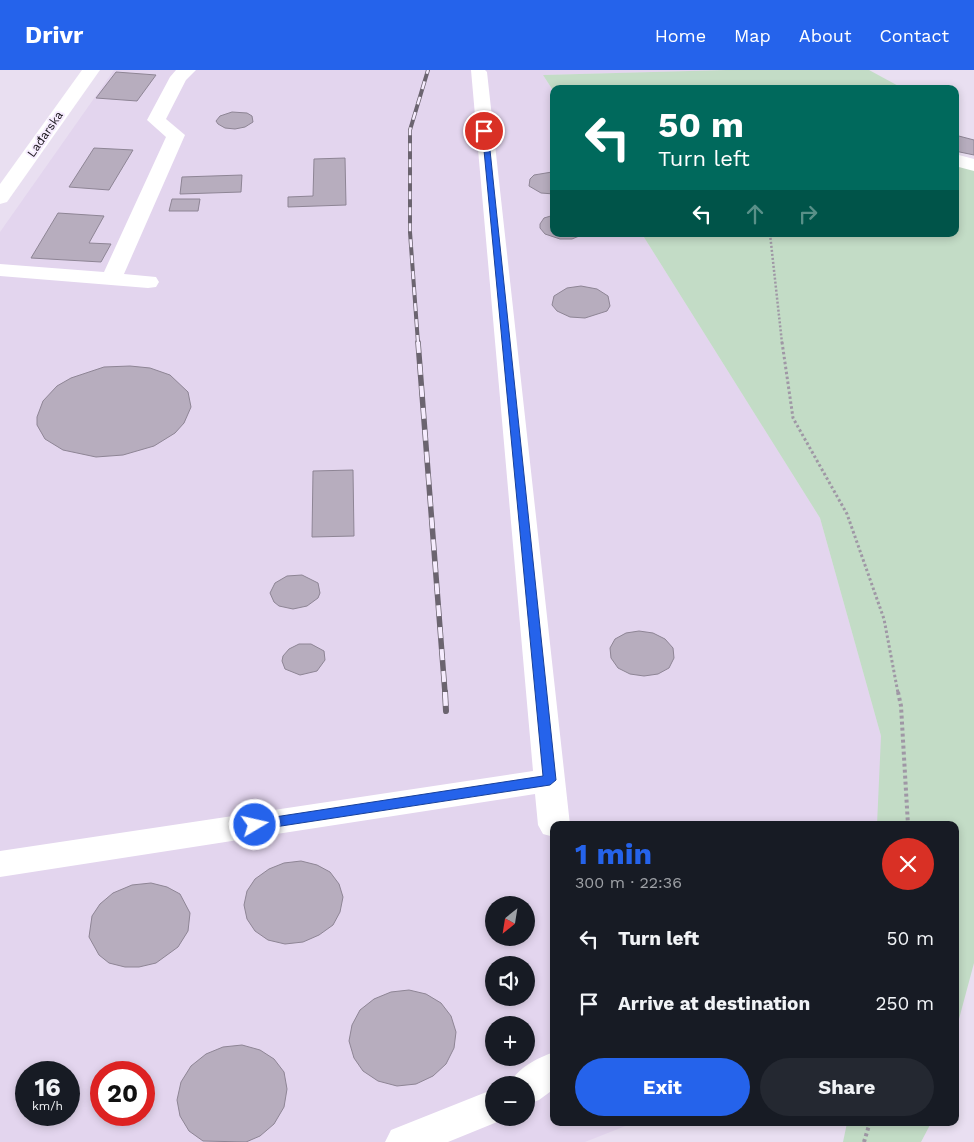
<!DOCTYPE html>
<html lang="en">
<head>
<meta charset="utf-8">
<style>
  :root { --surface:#171b24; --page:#242831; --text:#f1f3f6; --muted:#9ea1a6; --accent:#2563eb }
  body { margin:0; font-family:"Work Sans",sans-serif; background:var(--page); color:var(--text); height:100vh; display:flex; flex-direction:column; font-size:19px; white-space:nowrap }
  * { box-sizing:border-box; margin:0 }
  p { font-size:16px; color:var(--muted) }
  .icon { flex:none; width:28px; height:28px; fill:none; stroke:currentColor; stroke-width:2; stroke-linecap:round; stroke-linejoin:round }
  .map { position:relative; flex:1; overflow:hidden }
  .sheet { position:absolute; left:550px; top:751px; width:409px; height:305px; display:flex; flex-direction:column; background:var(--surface); border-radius:10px; box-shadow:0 2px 8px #0003 }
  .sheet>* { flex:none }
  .guide { position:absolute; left:550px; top:15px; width:409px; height:152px; border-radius:10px; box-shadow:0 2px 8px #0003; background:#00695c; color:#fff; overflow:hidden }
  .needle { width:32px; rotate:210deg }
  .tools { position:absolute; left:485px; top:826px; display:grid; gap:10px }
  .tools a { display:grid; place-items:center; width:50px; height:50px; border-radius:50%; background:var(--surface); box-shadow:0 2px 8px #0003; font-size:25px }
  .speed { position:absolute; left:15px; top:991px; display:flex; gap:10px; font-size:25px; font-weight:700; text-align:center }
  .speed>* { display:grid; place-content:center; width:65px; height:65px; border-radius:50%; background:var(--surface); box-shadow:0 2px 8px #0003; line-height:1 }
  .speed small { font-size:12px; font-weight:400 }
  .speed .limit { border:8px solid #d22; background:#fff; color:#111 }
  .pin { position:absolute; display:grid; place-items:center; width:42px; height:42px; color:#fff; margin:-21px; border:2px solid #fff; border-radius:50%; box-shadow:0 1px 5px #0007 }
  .me { position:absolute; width:55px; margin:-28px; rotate:81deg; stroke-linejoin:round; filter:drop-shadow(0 0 4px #0008) }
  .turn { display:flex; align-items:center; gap:18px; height:105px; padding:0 25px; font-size:22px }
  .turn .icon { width:65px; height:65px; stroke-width:2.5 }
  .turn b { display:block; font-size:35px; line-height:42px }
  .lanes { display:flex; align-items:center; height:48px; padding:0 25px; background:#0003; justify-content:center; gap:25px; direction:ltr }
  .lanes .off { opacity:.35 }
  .round { display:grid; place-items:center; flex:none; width:52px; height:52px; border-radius:26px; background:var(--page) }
  .head { display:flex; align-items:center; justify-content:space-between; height:85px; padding:0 25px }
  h1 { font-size:30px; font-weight:700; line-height:38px; color:var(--accent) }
  .cta { display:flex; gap:10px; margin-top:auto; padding:10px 25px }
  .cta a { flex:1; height:58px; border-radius:30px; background:var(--accent); color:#fff; font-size:20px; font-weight:700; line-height:58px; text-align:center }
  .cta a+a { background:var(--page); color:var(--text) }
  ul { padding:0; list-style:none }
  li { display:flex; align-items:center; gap:15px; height:65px; padding:0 25px }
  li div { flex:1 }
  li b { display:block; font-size:19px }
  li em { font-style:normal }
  header { display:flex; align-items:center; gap:30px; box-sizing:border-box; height:70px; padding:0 25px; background:var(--accent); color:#fff }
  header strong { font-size:24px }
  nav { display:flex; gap:28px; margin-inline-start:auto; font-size:18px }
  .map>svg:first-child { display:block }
  .built { fill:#e3d5ee; fill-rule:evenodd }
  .green { fill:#c3dcc6 }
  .building { fill:#b7adbe; stroke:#8e8595 }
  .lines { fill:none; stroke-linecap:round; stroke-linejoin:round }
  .path-far2 { stroke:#9f97a5; stroke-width:2.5; stroke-dasharray:2 2; stroke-linecap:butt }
  .path-far1 { stroke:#9f97a5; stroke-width:3; stroke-dasharray:2.5 2.5; stroke-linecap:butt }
  .path { stroke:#9f97a5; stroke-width:4; stroke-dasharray:3 3; stroke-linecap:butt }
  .minor { fill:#fff; fill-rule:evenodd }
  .rail-far2-casing { stroke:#6b646f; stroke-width:4 }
  .rail-far1-casing { stroke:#6b646f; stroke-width:5.5 }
  .rail-casing { stroke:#6b646f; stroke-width:6 }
  .rail-far2 { stroke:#f6ecfe; stroke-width:2.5; stroke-dasharray:8; stroke-linecap:butt }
  .rail-far1 { stroke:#f6ecfe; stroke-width:4; stroke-dasharray:11; stroke-linecap:butt }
  .rail { stroke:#f6ecfe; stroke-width:4.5; stroke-dasharray:14; stroke-linecap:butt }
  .route { fill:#2563eb; stroke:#184099 }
  .labels { text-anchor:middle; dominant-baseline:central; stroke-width:4; stroke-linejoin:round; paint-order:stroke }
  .far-street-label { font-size:12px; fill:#1a161c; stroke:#f6ecfe }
</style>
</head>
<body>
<header>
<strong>Drivr</strong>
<nav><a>Home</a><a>Map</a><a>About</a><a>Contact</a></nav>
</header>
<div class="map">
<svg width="974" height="1072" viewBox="0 0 974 1072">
  <rect width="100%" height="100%" fill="#e9dff1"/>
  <path class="built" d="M114 0H726L543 5 554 22V164H642L820 448 881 666 882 755H554V1052L633 1053 585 1072H0V162ZM494 835H526V868H494ZM494 895H526V928H494ZM494 955H526V988H494ZM26 1002H69V1045H26ZM101 1002H144V1045H101ZM494 1015H526V1048H494Z"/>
  <g class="green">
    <path d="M726 0H869L904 19H554V22L543 5Z"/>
    <path d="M955 90 974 95V893L955 964V755H877L881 666 820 448 642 164H955Z"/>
    <path d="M847 1053V1052L931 1053 921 1072H843Z"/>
  </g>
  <g class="building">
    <path d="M116 2 156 5 137 31 96 28Z"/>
    <path d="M232 42 247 43 252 46 253 52 245 57 235 59 225 58 218 54 216 51 220 46Z"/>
    <path d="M955 65 974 70V85L955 81Z"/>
    <path d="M94 78 133 80 109 120 69 117Z"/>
    <path d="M345 88 346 135 288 137V127L313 126 314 89Z"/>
    <path d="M552 102 554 124 541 123 529 116 530 109 534 105Z"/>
    <path d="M242 105 241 122 180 124 182 107Z"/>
    <path d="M172 129H200L198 141H169Z"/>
    <path d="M58 143 104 146 89 173 111 174 101 192 31 188Z"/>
    <path d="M554 145V164H584L572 169H560L545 164 540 158V154L544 148Z"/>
    <path d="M581 216 597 219 608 226 610 236 607 241 585 248 570 247 557 241 552 235 554 226 567 218Z"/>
    <path d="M130 296 150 298 170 305 188 322 191 337 184 353 175 363 154 376 123 385 96 387 63 380 45 369 37 355V347L43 331 57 316 71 308 104 297Z"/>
    <path d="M353 400 354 466 312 467 313 401Z"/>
    <path d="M302 505 318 513 320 523 318 528 307 536 293 539 279 536 274 532 270 523 275 513 287 506Z"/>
    <path d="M639 561 653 563 665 569 673 578 674 588 669 598 658 604 644 606 630 604 618 598 611 588 610 578 615 569 626 563Z"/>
    <path d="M299 574H311L324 581 325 590 317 601 300 605 285 599 282 591 283 586 289 579Z"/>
    <path d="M301 791 317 795 330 802 339 814 343 827 340 842 333 855 319 865 303 872 285 874 268 870 255 861 247 849 244 835 247 821 255 809 269 799 284 793Z"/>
    <path d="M151 813 167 817 180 824 190 843 188 861 178 877 156 893 139 897H125L109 893 99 885 89 867 92 846 100 834 113 823 132 815Z"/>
    <path d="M409 920 426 924 441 933 451 946 456 962 454 978 446 994 433 1006 416 1014 397 1016 378 1011 363 1001 354 988 349 971 352 955 360 940 374 929 391 922Z"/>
    <path d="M242 975 260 980 274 989 284 1002 287 1019 284 1037 274 1054 260 1066 246 1072 203 1071 189 1061 180 1046 177 1030 181 1012 191 996 206 984 223 977Z"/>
  </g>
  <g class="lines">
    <path class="path-far2" d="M770 164 782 273"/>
    <path class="path-far1" d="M782 272 793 348 847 444 884 549 898 623"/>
    <g class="path">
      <path d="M898 622 901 636 908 755"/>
      <path d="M864 1072 870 1052"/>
    </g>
    <g class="minor">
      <path d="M82 0H100L7 132 0 134V114Z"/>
      <path d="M176 0H196L186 10 166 49 185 65 124 204 156 207 159 212 156 217 148 218 0 206V194L104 202 166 67 147 50 170 7Z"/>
      <path d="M471 0H485L487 2 570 755H554V767L543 764 538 755 535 724 0 807V781L533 701Z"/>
      <path d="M955 84 974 89V101L955 96Z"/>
      <path d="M554 982V1019L539 1030 526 1035V1015H509C516 999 537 988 554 982Z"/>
      <path d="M494 1019V1048H507L448 1072H385L391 1060Z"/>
    </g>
    <defs>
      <path id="rail-far2" d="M418 273 410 162V60L428 0"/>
      <path id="rail-far1" d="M418 272 445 623"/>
      <path id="rail" d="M445 622 446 641"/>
    </defs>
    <use href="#rail-far2" class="rail-far2-casing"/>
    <use href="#rail-far1" class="rail-far1-casing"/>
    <use href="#rail" class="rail-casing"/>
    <use href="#rail-far2" class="rail-far2"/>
    <use href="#rail-far1" class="rail-far1"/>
    <use href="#rail" class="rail"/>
  </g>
  <path class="route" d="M482 59 488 61 556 710 550 715 255 760 249 755 255 750 543 706Z"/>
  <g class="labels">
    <g class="far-street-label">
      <text transform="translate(45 64) rotate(-55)">Lađarska</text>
    </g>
  </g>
</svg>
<div class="tools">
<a><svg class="needle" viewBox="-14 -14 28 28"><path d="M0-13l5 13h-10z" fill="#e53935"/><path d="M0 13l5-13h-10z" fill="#9ea1a6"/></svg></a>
<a><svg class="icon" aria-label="sound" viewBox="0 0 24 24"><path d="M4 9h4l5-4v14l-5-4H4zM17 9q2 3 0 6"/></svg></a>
<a>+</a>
<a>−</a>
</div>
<div class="speed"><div>16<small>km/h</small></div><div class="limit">20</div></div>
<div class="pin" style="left:484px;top:61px;background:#d93025"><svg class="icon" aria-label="arrive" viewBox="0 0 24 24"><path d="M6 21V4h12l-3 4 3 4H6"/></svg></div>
<svg class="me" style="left:255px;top:755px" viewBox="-20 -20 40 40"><circle r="17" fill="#2563eb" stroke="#fff" stroke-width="3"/><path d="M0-11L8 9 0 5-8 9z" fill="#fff"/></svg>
<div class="guide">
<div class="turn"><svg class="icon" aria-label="left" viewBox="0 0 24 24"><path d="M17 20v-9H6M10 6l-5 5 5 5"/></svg><div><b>50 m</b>Turn left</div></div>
<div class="lanes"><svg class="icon" aria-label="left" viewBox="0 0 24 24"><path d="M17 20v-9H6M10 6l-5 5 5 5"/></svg><svg class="icon off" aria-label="ahead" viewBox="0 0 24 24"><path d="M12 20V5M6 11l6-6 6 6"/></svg><svg class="icon off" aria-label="right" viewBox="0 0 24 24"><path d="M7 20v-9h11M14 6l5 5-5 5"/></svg></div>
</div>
<section class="sheet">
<div class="head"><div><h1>1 min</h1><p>300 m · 22:36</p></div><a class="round" style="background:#d93025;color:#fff"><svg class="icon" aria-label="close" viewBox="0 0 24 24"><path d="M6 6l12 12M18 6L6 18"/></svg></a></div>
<ul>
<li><svg class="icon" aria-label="left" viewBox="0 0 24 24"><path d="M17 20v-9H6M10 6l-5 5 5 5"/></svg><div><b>Turn left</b></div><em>50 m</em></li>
<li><svg class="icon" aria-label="arrive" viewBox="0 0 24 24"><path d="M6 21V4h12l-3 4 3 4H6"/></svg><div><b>Arrive at destination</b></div><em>250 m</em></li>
</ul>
<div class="cta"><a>Exit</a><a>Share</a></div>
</section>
</div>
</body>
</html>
